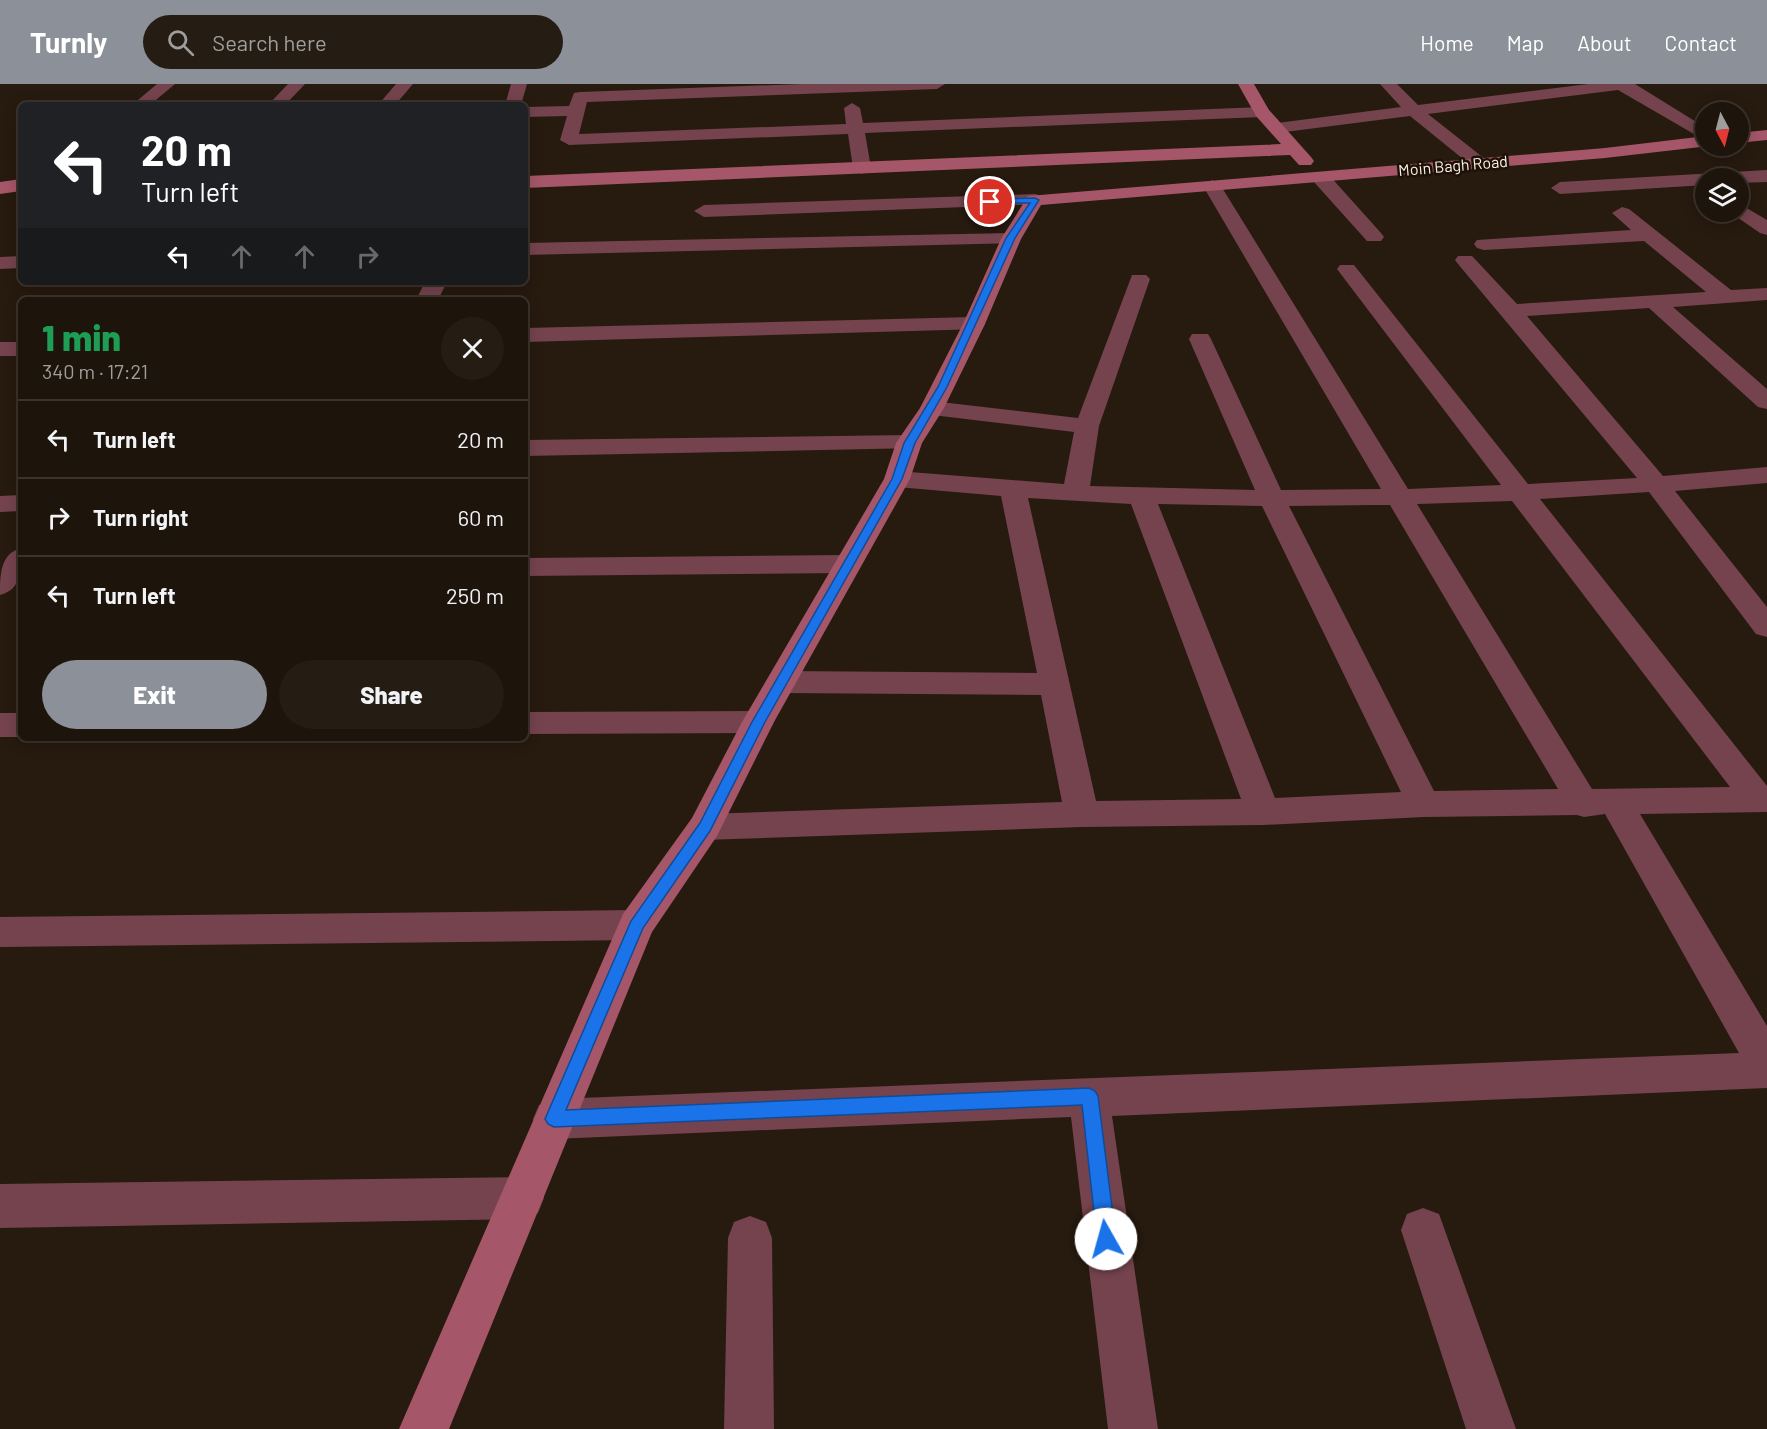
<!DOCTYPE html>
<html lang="en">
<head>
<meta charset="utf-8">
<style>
  :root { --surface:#1d140b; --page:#251d14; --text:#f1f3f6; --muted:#a09e9d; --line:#3b332c; --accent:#8c9099 }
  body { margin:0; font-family:Barlow,sans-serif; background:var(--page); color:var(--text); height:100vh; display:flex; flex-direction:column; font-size:22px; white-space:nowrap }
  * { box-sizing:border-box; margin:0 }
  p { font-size:20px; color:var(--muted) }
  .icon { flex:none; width:33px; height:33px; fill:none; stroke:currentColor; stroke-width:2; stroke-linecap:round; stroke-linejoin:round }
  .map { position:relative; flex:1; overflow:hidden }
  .panel { position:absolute; left:18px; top:213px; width:510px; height:444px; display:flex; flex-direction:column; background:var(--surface); border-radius:9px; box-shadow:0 3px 15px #0003,0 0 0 2px var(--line) }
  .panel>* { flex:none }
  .banner { position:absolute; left:18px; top:18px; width:510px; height:183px; border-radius:9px; box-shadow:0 3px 15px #0003,0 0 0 2px var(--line); background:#202124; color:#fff; overflow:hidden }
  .needle { width:39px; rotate:173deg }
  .buttons { position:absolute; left:1695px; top:18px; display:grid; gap:12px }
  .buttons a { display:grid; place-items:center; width:54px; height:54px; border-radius:50%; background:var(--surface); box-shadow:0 3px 15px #0003,0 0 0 2px var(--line); font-size:30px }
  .pin { position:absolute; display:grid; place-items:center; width:51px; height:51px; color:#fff; margin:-26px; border:3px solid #fff; border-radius:50%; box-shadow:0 2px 6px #0007 }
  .me { position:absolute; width:66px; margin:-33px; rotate:353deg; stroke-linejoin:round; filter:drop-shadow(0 0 4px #0008) }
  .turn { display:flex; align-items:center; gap:21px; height:126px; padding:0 24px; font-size:27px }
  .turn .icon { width:78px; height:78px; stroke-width:2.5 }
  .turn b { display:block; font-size:42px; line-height:51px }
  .lanes { display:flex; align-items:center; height:57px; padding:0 24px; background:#0003; justify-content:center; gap:30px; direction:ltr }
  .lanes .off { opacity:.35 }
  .round { display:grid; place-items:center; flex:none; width:63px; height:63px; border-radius:32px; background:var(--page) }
  .summary { display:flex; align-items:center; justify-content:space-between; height:102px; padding:0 24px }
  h1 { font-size:36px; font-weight:800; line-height:45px; color:#1e9e55 }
  .button { display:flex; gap:12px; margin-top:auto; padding:12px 24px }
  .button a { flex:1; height:69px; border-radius:36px; background:var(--accent); color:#fff; font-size:24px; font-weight:800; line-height:69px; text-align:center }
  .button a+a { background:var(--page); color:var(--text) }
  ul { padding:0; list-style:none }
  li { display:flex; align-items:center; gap:18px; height:78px; padding:0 24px; border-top:2px solid var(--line) }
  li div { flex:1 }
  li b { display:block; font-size:22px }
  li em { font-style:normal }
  header { display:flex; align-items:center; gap:36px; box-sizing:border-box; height:84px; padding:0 30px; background:var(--accent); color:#fff }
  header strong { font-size:28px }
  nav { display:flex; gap:33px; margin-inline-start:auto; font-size:21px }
  .search { width:420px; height:54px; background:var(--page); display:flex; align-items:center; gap:15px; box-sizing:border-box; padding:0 21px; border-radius:33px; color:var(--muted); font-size:22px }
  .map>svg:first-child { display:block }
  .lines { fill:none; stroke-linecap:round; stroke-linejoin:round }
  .street { fill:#74434e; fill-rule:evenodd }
  .secondary { fill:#a55669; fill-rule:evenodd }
  .route { fill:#1a73e8; stroke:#114b97; stroke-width:1.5 }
  .labels { text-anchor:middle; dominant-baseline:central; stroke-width:5; stroke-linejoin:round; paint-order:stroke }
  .far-street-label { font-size:16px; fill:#f9f0e8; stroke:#1d1106 }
</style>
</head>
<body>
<header>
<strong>Turnly</strong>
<div class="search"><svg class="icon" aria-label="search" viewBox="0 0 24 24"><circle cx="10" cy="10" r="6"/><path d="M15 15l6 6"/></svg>Search here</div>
<nav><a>Home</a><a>Map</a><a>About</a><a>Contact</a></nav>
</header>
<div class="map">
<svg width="1767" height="1345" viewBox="0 0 1767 1345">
  <rect width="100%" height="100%" fill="#271a0f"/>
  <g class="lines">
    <g class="street">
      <path d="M157 0H175L150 21H132Z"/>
      <path d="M288 0H305L285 21H268Z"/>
      <path d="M396 0H413L395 21H378Z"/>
      <path d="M511 0H527L521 21H505Z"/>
      <path d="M802 0H945L937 5 587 18 579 50 846 40 844 24 852 19 860 24 863 39 1262 23 1270 28 1262 33 865 49 871 84 862 90 853 84 848 50 569 61 560 56 567 32 525 33V23L569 22 574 9 580 8Z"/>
      <path d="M1380 0H1397L1418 21 1588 0H1635L1706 44V57L1618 6 1428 30 1485 75 1488 79 1485 83H1473L1410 32 1277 49 1268 44 1277 39 1401 23Z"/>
      <path d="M1767 86V98L1738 99V94H1706V101L1560 110 1551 104 1560 98Z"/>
      <path d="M1321 88 1328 90 1381 149 1384 153 1381 157H1367L1314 98 1312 94Z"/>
      <path d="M1212 96 1221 102 1408 405 1501 401 1340 189 1337 185 1340 181H1354L1528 400 1637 394 1458 180 1455 176 1458 172H1472L1517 220 1706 208 1644 157 1484 166 1477 164 1474 160 1477 156 1631 146 1612 129 1622 123 1629 125 1731 206 1767 204V216L1673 223 1767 305V325L1758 323 1649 224 1527 232 1663 392 1767 383V399L1675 407 1767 523V553L1756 550 1649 408 1540 415 1767 702V728L1640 730 1767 942V1004L1112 1032 1158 1345H1108L1071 1033 554 1055 539 1049 533 1035 539 1021 554 1015 1739 969 1605 730 1584 733 1577 731 1424 733 1263 741 1082 743 705 756 693 752 688 743 693 734 705 730 1062 718 1041 611 782 609 771 606 766 598 771 590 782 587 1037 589 1001 412 897 403 888 401 884 395 888 389 897 387 1064 400 1074 348 932 331 923 329 920 324 923 319 932 317 1078 334 1132 191H1146L1150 195 1099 342 1090 402 1255 406 1189 255 1192 250H1208L1211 255 1281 406 1381 405 1203 102ZM1028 414 1131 420 1241 715 1096 717ZM1512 417 1730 703 1592 705 1417 420ZM1158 420 1262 422 1401 708 1275 714ZM1376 421H1390L1558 705 1434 707 1289 422Z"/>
      <path d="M1035 110 1042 112 1045 116 1042 120 704 133 694 127 704 121Z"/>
      <path d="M1738 119 1767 136V151L1760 149 1731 129 1738 128Z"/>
      <path d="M1011 149 1018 151 1021 155 1018 159 525 171V159Z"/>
      <path d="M21 172V184L0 185V173Z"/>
      <path d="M425 198H447L438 216H416Z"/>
      <path d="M974 233 982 235 985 240 982 245 525 258V244Z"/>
      <rect x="0" y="258" width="21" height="14"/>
      <path d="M909 351 918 354 922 359 918 364 525 372V356Z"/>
      <path d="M21 411V427L0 428V412Z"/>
      <path d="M21 464C21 484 23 505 0 511 0 491 0 470 21 464Z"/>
      <path d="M848 471 858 474 862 480 858 486 848 489 525 492V474Z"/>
      <path d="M758 627 769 630 774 638 769 646 758 649 525 650V628Z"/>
      <rect x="0" y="629" width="21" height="24"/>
      <path d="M636 826 649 830 655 841 649 852 636 856 0 863V833Z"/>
      <path d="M522 1093 538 1099 544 1114 538 1129 522 1135 0 1144V1100Z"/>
      <path d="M1423 1124 1439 1130 1516 1345H1466L1401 1146 1407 1130Z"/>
      <path d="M750 1132 766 1138 772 1154 774 1345H724L728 1154 734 1138Z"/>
    </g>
    <g class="secondary">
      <path d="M1238 0H1254L1269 26 1311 73 1314 77 1311 81H1299L1290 71 525 104V92L1281 60 1256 32Z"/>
      <path d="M1767 46V56L1738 59V49Z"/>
      <path d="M1706 52V62H1709L1605 74 1041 121 1021 155 985 240 944 324 922 359 910 395 774 638 717 752 652 848 449 1345H399L623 830 692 734 742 638 884 395 896 359 920 324 963 240 1001 155 1028 112 1605 64Z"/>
      <path d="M21 95V107L0 110V98Z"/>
    </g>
  </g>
  <path class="route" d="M990 115 1035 114 1039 116 1015 154 947 303 915 359 902 395 765 638 710 747 643 844 566 1026 1089 1004 1095 1007 1098 1012 1116 1155 1113 1161 1106 1164 1100 1161 1097 1155 1082 1021 554 1043 548 1040 545 1035 631 837 700 739 752 638 892 395 904 359 938 303 1006 154 1030 119H988Z"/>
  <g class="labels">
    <g class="far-street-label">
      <text transform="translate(1453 81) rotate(-5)">Moin Bagh Road</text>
    </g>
  </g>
</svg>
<div class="buttons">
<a><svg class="needle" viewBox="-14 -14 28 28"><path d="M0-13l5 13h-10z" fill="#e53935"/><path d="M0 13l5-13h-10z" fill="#a09e9d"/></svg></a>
<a><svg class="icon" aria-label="layers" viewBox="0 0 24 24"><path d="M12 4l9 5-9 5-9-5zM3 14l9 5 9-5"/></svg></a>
</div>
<div class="pin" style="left:990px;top:118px;background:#d93025"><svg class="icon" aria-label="arrive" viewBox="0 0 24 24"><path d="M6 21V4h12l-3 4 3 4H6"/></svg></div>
<svg class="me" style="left:1106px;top:1155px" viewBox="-20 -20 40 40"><circle r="19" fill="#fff"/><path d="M0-13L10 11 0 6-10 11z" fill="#1a73e8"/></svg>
<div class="banner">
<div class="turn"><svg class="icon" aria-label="left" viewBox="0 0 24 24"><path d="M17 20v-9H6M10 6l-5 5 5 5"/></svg><div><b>20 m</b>Turn left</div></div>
<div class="lanes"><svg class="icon" aria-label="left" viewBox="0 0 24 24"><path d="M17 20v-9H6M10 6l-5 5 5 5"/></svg><svg class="icon off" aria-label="ahead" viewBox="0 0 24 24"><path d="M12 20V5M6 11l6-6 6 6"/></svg><svg class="icon off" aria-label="ahead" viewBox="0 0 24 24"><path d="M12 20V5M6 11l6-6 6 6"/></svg><svg class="icon off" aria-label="right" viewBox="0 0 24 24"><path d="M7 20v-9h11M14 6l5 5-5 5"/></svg></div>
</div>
<section class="panel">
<div class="summary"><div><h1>1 min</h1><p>340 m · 17:21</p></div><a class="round"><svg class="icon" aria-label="close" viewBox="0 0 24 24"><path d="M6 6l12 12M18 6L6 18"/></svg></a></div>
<ul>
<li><svg class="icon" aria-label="left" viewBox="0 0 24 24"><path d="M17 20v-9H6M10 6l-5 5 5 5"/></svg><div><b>Turn left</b></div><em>20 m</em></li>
<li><svg class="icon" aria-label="right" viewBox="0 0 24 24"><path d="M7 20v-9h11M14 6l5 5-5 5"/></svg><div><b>Turn right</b></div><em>60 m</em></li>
<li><svg class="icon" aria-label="left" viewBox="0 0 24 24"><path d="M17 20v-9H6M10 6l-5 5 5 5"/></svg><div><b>Turn left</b></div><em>250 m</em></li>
</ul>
<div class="button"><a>Exit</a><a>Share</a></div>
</section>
</div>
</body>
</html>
